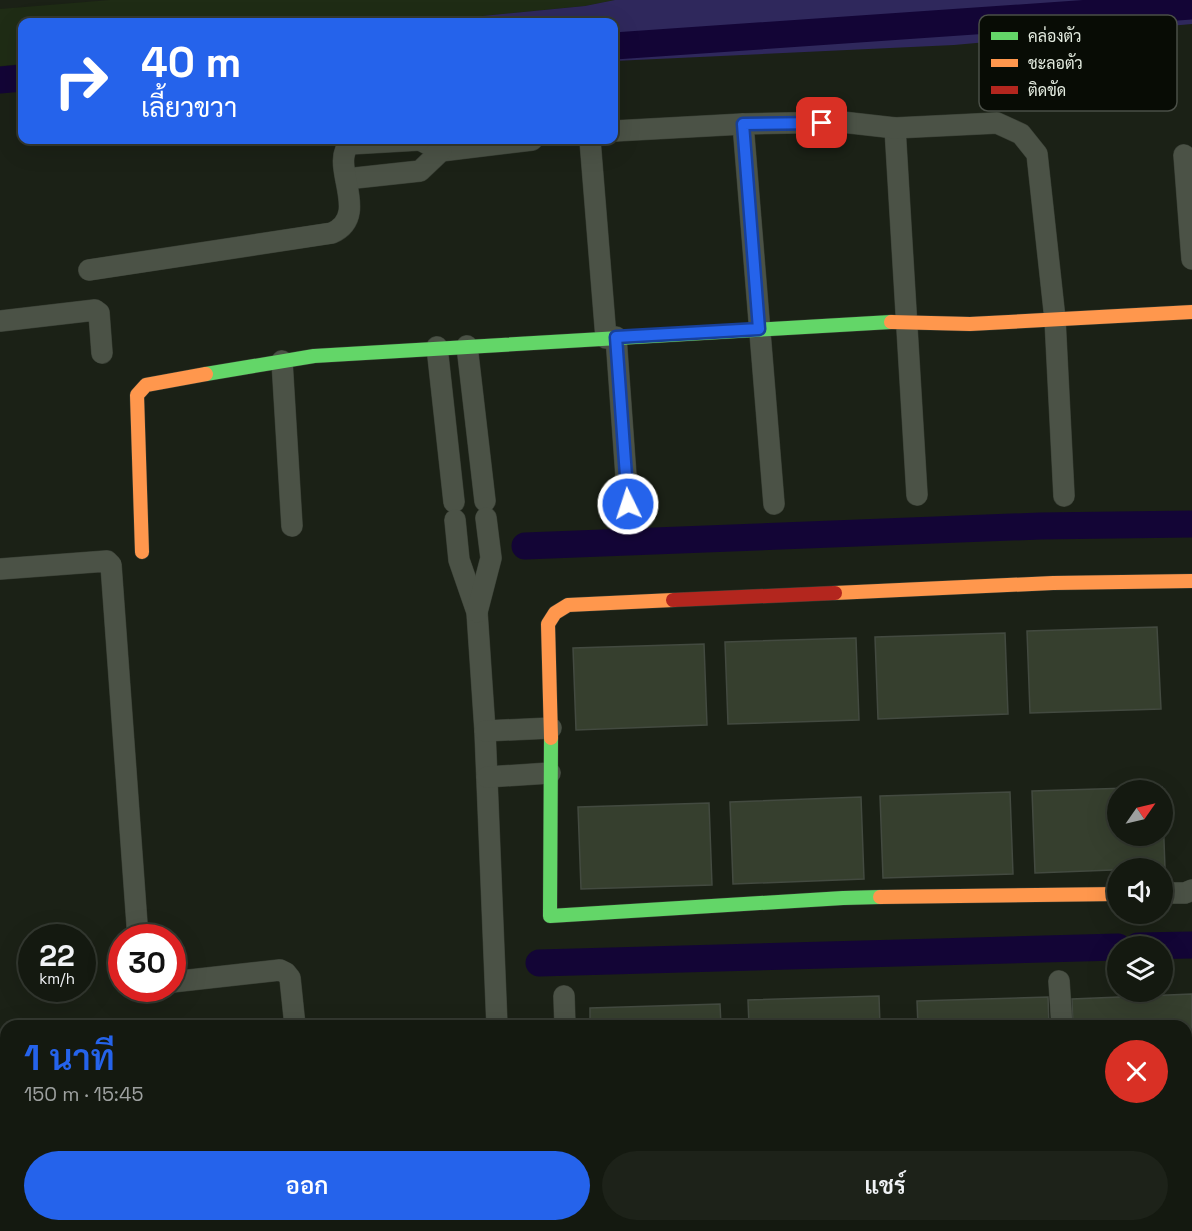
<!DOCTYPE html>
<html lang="th">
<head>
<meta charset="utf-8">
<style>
  :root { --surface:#141910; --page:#1d2219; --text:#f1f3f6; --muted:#9da09f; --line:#333830; --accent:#2563eb }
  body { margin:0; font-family:"Space Grotesk",Sarabun,sans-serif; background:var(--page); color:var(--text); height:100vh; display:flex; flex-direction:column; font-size:22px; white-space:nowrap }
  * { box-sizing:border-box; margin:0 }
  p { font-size:20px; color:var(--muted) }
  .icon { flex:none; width:33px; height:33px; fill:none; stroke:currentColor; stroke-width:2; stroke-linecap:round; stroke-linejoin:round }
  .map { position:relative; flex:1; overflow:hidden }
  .drawer { position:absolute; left:0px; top:1020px; width:1192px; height:212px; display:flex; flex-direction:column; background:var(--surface); border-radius:18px 18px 0 0; box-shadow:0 6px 24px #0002,0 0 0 2px var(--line) }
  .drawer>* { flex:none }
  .top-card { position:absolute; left:18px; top:18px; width:600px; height:126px; border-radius:12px; box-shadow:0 6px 24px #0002,0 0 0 2px var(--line); background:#2563eb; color:#fff; overflow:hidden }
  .needle { width:39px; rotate:56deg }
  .controls { position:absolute; left:1107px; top:780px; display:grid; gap:12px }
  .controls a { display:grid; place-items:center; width:66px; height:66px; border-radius:50%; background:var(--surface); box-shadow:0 6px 24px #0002,0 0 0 2px var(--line); font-size:30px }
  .speed { position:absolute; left:18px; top:924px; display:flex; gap:12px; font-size:30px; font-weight:700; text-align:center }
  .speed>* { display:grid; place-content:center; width:78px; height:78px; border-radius:50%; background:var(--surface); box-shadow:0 6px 24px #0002,0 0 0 2px var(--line); line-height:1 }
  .speed small { font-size:15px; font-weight:400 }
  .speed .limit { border:9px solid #d22; background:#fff; color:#111 }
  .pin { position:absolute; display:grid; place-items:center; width:51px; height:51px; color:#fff; margin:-26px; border-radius:12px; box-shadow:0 3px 9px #0006 }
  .me { position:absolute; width:66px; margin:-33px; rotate:356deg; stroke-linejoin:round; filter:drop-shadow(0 0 4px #0008) }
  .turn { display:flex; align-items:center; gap:21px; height:126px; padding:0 24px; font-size:27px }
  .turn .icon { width:78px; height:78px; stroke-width:2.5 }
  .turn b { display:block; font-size:42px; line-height:51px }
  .round { display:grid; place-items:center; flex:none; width:63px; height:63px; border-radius:32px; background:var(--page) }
  .head { display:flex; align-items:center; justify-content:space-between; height:102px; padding:0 24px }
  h1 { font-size:36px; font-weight:600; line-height:45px; color:var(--accent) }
  .action { display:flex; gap:12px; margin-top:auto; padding:12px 24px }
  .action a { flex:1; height:69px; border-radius:36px; background:var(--accent); color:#fff; font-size:24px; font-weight:600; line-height:69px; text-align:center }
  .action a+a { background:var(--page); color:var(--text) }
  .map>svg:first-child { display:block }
  .built { fill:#1f2c15 }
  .green { fill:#2f285c }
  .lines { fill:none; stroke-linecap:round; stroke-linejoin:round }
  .canal { stroke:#130536; stroke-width:27 }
  .building { fill:#363f2e; stroke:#434a40; stroke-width:1.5; fill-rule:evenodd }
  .lane-casing { stroke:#373d33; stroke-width:12 }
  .street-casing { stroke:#373d33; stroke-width:22 }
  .fast-casing { stroke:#373d33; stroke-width:15 }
  .slow-casing { stroke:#373d33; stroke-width:15 }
  .jam-casing { stroke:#373d33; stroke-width:15 }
  .lane { stroke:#4b5246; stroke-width:10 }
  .street { stroke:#4b5246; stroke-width:21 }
  .fast { stroke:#63d668; stroke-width:14 }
  .slow { stroke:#ff974d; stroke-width:14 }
  .jam { stroke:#b3261e; stroke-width:14 }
  .route-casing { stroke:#184099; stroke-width:15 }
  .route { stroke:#2563eb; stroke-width:10 }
  .key { fill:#080c05; stroke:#4a4f47; stroke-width:1.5 }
  .key-label { font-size:16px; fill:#e4ece0 }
</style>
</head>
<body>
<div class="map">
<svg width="1192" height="1231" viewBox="0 0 1192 1231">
  <rect width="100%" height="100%" fill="#1b2116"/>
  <path class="built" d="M110 0H615L585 6 422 22H22V64L0 66V9Z"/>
  <path class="green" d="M615 0H1192V24L954 45 614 61V22H422L585 6Z"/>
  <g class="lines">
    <g class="canal">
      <path d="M614 46 1192 6"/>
      <path d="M0 80 22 78"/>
      <path d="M525 546 1040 526 1192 524"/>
      <path d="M1138 946 1192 945"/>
      <path d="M539 963 1118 947"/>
    </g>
  </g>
  <g class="building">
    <path d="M1157 627 1161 709 1030 713 1027 631Z"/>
    <path d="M1005 633 1008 714 878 719 875 637Z"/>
    <path d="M856 638 859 720 728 724 725 642Z"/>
    <path d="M704 644 707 725 576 730 573 648Z"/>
    <path d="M1162 787 1165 868 1035 873 1032 791ZM1118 790H1162V836H1118Z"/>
    <path d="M1010 792 1013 874 883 878 880 796Z"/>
    <path d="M861 797 864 879 733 884 730 802Z"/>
    <path d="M709 803 712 885 581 889 578 807Z"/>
    <path d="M1192 994V1077H1186V1026H1073L1072 999Z"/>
    <path d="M879 996 880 1026H749L748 1000Z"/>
    <path d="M1048 997 1049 1026H918L917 1001Z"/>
    <path d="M720 1004 721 1026H590V1008Z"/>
    <rect x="1186" y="1134" width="6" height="82"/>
  </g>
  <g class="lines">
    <defs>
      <path id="lane" d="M445 1226 446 1231"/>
      <g id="street">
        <path d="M743 124 774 504"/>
        <path d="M895 128 917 495"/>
        <path d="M614 131 743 124 842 122 895 128 997 123 1021 134 1037 154 1055 319 1064 496"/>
        <path d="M590 140 606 338"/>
        <path d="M441 151 532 140"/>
        <path d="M1184 155 1192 259"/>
        <path d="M346 179 420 171 441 151 420 140"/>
        <path d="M89 270 332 233C372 215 328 164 350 144L420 140"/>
        <path d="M0 321 95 310 99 313 102 353"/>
        <path d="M616 337 628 504"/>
        <path d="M467 346 485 501"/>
        <path d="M437 347 454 502"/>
        <path d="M282 361 292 526"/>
        <path d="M455 520 459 560 477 612 485 731 497 1026"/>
        <path d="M0 569 107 561 111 565 138 938"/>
        <path d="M477 612 491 558 486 518"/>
        <path d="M485 731 551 728"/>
        <path d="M487 777 550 773"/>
        <path d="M1162 893H1185L1192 890"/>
        <path d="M1059 981 1062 1026"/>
        <path d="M172 982 280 970 286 973 290 978 295 1026"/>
        <path d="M564 996 565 1026"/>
        <path d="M1186 1112H1192"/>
        <path d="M310 1226 311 1231"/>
        <path d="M506 1226V1231"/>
        <path d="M570 1226 571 1231"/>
        <path d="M1070 1226V1231"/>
      </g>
      <g id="fast">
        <path d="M206 374 314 356 891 322"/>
        <path d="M551 738 550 916 843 898 880 897"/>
      </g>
      <g id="slow">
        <path d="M891 322 970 324 1192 312"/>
        <path d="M142 552 137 395 146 385 206 374"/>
        <path d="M835 593 1053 583 1192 581"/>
        <path d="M551 738 548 624 555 613 568 605 673 600"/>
        <path d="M880 897 1118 894"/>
      </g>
      <path id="jam" d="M673 600 835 593"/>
    </defs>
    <use href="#lane" class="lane-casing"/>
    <use href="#street" class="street-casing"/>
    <use href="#fast" class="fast-casing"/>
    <use href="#slow" class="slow-casing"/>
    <use href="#jam" class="jam-casing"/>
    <use href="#lane" class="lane"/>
    <use href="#street" class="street"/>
    <use href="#fast" class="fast"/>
    <use href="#slow" class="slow"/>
    <use href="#jam" class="jam"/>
  </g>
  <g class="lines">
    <defs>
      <path id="route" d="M628 504 616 337 759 329 743 124 822 123"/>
    </defs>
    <use href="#route" class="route-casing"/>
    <use href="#route" class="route"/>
  </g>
  <rect x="979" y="15" width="198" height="96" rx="9" class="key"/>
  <rect x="991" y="32" width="27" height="8" fill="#63d668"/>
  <rect x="991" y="59" width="27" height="8" fill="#ff974d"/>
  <rect x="991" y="86" width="27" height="8" fill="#b3261e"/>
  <g class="key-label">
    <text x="1028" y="42">คล่องตัว</text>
    <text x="1028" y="69">ชะลอตัว</text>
    <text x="1028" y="96">ติดขัด</text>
  </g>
</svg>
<div class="controls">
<a><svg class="needle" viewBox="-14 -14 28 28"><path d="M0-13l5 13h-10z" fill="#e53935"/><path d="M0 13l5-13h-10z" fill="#9da09f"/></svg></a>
<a><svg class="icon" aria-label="sound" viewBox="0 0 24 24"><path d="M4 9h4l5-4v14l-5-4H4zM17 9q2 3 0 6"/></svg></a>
<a><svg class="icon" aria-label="layers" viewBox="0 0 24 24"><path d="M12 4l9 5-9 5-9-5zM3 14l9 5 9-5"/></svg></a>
</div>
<div class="speed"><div>22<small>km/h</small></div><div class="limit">30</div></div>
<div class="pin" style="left:822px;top:123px;background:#d93025"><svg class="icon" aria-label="arrive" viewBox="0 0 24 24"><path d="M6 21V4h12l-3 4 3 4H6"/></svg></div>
<svg class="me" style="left:628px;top:504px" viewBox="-20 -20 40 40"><circle r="17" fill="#2563eb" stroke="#fff" stroke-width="3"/><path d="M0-11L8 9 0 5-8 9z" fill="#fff"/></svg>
<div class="top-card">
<div class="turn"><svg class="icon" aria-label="right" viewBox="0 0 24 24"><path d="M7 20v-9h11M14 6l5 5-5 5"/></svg><div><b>40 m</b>เลี้ยวขวา</div></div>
</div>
<section class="drawer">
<div class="head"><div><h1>1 นาที</h1><p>150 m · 15:45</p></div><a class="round" style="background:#d93025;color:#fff"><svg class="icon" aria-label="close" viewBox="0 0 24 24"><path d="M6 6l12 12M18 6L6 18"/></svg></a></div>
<div class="action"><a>ออก</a><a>แชร์</a></div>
</section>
</div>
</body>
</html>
